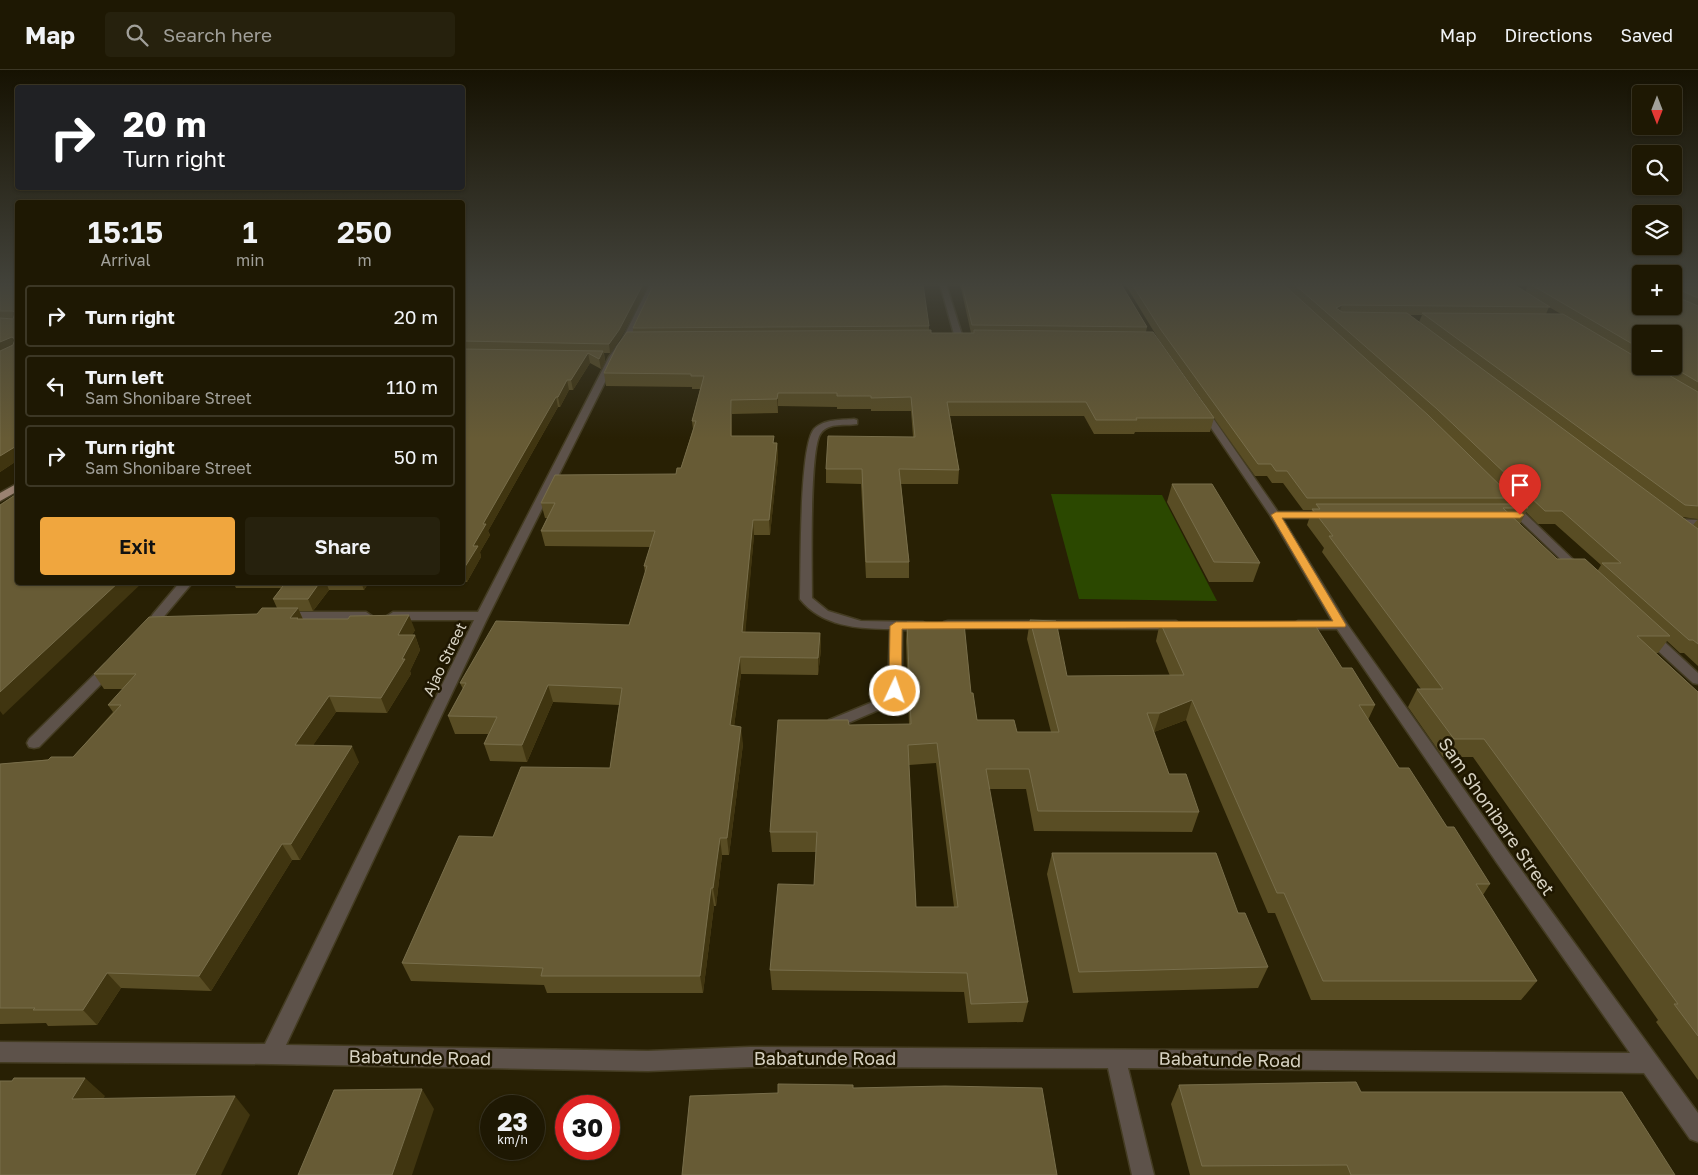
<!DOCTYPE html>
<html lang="en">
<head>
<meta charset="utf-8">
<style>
  :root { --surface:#1e1803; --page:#26210d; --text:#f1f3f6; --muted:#a1a09a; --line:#3c3725; --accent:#f0a63e }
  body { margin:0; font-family:"Golos Text",sans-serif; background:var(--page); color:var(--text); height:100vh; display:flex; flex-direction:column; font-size:19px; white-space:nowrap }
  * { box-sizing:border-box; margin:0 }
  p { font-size:16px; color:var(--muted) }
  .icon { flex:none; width:28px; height:28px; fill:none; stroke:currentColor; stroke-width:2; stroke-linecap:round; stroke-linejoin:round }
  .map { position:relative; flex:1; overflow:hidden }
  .drawer { position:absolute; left:15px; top:130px; width:450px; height:385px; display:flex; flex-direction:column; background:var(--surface); border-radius:5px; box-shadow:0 1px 4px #0004,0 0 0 1px var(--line) }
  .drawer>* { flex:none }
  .top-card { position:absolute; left:15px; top:15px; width:450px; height:105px; border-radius:5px; box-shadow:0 1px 4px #0004,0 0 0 1px var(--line); background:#202124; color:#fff; overflow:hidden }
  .needle { width:32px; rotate:180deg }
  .fabs { position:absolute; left:1632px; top:15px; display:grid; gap:10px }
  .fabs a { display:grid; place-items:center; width:50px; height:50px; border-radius:5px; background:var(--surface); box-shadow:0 1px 4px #0004,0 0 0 1px var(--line); font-size:25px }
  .speed { position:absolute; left:480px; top:1025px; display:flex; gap:10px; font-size:25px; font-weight:700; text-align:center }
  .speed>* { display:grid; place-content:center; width:65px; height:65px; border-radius:50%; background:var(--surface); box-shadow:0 1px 4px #0004,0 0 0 1px var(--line); line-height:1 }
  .speed small { font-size:12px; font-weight:400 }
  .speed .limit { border:8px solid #d22; background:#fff; color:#111 }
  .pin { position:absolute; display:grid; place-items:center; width:42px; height:42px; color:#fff; margin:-51px -21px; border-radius:50% 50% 50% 0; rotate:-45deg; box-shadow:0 0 5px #0007 }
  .pin .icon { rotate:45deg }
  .me { position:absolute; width:55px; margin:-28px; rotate:3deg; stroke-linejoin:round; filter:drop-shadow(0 0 4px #0008) }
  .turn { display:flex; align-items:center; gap:18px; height:105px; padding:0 25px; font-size:22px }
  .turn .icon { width:65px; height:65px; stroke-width:2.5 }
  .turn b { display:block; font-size:35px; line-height:42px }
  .eta { display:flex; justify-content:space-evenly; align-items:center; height:85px; text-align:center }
  .eta b { font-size:30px; font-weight:600; line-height:35px }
  .primary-button { display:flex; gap:10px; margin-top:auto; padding:10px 25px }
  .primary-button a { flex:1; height:58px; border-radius:5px; background:var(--accent); color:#111; font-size:20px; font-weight:600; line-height:58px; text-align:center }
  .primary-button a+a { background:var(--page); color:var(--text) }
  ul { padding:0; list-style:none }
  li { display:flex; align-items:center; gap:15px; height:62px; margin:0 10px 8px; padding:0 15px; border:2px solid var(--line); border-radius:5px }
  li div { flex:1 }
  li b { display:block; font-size:19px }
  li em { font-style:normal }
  header { display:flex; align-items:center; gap:30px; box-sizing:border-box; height:70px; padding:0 25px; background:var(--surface); border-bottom:1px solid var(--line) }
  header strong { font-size:24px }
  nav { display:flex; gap:28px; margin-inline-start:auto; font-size:18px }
  .search { width:350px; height:45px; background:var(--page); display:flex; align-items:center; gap:12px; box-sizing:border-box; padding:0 18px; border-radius:5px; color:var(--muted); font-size:19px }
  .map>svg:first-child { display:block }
  .green { fill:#2b4800 }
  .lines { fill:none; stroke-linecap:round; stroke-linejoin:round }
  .minor-casing { stroke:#443c22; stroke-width:3 }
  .major-casing { stroke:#443c22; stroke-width:3 }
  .minor { fill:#5d524a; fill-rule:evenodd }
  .major { fill:#9a8271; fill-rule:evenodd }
  .wall { fill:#594d24; fill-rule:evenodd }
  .shaded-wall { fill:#403510 }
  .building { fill:#675b35; stroke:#786e4b; fill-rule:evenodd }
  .route { fill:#f0a63e; stroke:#9c6c28 }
  .labels { text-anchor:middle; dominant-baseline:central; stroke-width:5; stroke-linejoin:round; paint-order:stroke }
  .street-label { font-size:15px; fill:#d7d2c2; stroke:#1f1700 }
  .near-street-label { font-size:18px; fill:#d7d2c2; stroke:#1f1700 }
</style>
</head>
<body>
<header>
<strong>Map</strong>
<div class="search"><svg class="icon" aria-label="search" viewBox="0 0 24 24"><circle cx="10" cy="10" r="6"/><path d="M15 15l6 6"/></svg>Search here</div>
<nav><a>Map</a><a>Directions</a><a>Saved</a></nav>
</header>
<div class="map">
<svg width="1698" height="1105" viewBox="0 0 1698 1105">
  <rect width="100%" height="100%" fill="#282004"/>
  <path class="green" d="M1051 424 1162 425 1217 531 1079 529Z"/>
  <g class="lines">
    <defs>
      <g id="minor">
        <path d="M650 214H657L630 271 617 288 486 551 286 975 648 981 750 977 1630 983 1497 793 1337 559H1298L1292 555 1298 551H1332L1270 445 1199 340 1203 337 1206 338 1278 442H1325L1330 445 1325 448H1282L1347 554 1509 783 1698 1043V1072L1690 1069 1644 1003 1128 998 1154 1105H1132L1108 998 750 997 648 1001 271 994 0 992V972L265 974 474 550H393L387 546 393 542H478L609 287 622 270Z"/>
        <path d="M940 214H946L963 268 962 270 955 268Z"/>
        <path d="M854 349 857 350V354C846 356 829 352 821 363 809 377 812 502 812 528L828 541 861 551 923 552 929 556 923 560H902V621L900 624 890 635 834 659 829 658 827 654 829 650 880 629 888 620 890 559C858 559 821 556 800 529 801 500 799 376 814 359 824 349 841 350 854 349Z"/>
        <path d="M1511 433 1515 434 1582 498 1584 500 1582 502H1574L1507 438 1506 436 1507 434Z"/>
        <path d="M1675 449 1698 450V456L1671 454 1670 452Z"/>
        <path d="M180 512H193L161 550H153L151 547 153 544Z"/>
        <path d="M286 542H366L372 546 366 550 282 549 280 546Z"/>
        <path d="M948 551H1176L1182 555 1176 559 944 558 942 555 944 552Z"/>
        <path d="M1650 562 1655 563 1698 603V614L1693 613 1645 569 1644 566 1645 563Z"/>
        <path d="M110 593 115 594 117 597 115 600 39 677 34 678 29 677 27 673 29 669 105 594Z"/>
      </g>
      <path id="major" d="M18 413V421L0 431V423Z"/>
    </defs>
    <use href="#minor" class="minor-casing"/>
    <use href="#major" class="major-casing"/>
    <use href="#minor" class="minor"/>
    <use href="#major" class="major"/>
  </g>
  <g class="wall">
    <path d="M0 214H18V390L0 402Z"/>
    <path d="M462 214H649L620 269 610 283H604L605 291 601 299 590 293 573 320H569L560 337H558L488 461 490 465 480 482 481 487 467 512H462Z"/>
    <path d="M960 214H1121L1147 257 1146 262 1206 336 1159 270 1125 214H1698V596L1684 583H1680L1667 571 1658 583H1656L1698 622V1010L1656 952 1658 950 1473 687H1443L1408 637 1417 619H1421L1322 482 1324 478 1307 455 1312 440H1303L1283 413H1272L1267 406H1255L1214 348 1210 362H1135L1134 364H1094L1084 346H950L959 400 958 414H901L909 492V508H866L861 414 826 413V399L913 367 911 341H871V339H837V337L778 336V343L732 344V366L777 373 778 388 770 465H754L745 562 820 563 821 579 818 605 741 604 734 656 743 674 729 785H722L716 836H714L703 923H547L544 915 411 911 402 893 493 767 610 698 619 635 553 632 527 692 490 691 484 674 488 664H455L448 646 463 619 460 613 629 555 645 503 644 496 650 477 545 476 541 461 547 448H545L541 433 676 404 681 398 693 359 692 351 700 319H692V317L606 316 604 303 633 262V258L929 256V260L931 263H971ZM1514 215H1528L1525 222ZM1549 237 1561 244H1546ZM1409 245H1422L1419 252ZM1641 264 1674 296H1641ZM1512 428 1518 434H1510ZM1526 442 1538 454H1555L1601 495 1598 500 1557 489 1520 454ZM1682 447 1698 449 1693 455Z"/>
    <path d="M1172 414 1260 493 1253 512H1209L1167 432Z"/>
    <path d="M233 512H369L364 520H329L313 541H299L303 549 415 560 412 565H415L420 580 410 601 411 604 387 643 336 642 313 675 359 692 300 790H292L211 921 121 918 97 955 48 956 46 953 0 954V694L73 687 113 642 108 635 123 619H104L94 604 257 544 277 538 273 529 281 518H236Z"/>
    <path d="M1030 550 1067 606H1170L1156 571 1160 552 1192 554 1342 598 1375 635 1368 650 1399 698 1447 757 1490 814 1483 825 1537 911 1521 930H1311L1275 843H1268L1186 650 1154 662 1169 704 1199 742 1192 762 1034 761 1026 719H989L1028 932 1023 952 968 953 964 922 772 920 770 900 814 815 816 782H772L770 762 849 655 909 654 906 571 907 552 971 623 977 650 1017 662H1051L1027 569ZM936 693 954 837H916L909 695Z"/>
    <path d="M1052 783 1238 843 1268 897 1258 918 1073 923 1047 804Z"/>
    <path d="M1179 1015 1361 1022 1675 1105H1190L1171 1034Z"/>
  </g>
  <g class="shaded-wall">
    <path d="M643 214H649L620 269 610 283 609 274Z"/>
    <path d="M1342 235 1339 244 1336 238Z"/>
    <path d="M12 267 17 276 0 284V272Z"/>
    <path d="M603 281 605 291 601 299 599 289Z"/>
    <path d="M588 283 590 293 573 320 571 310Z"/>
    <path d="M567 310 569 320 560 337 558 327Z"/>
    <path d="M778 323V343L777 329Z"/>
    <path d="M556 327 558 337 488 461 490 465 480 482 481 487 467 512 463 500 483 454Z"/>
    <path d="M731 330 732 344V380L731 366Z"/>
    <path d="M777 373 778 388 770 465 769 450Z"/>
    <path d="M18 375V390L0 402V386Z"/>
    <path d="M753 450 754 465 744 578 742 562Z"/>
    <path d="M119 512H143L3 645 0 641V622Z"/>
    <path d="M320 512H326L329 520 313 541 308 529Z"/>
    <path d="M361 512H369L364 520Z"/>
    <path d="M298 538 304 552 290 548Z"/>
    <path d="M409 545 415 560 404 580 398 565Z"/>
    <path d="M820 563 821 579 818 605V588Z"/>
    <path d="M415 565 420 580 410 601 411 604 387 643 381 628Z"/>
    <path d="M740 587 741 604 732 672 730 655Z"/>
    <path d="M548 615 553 632 527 692 522 675Z"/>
    <path d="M329 626 336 642 303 690 295 675Z"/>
    <path d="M1192 630 1186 650 1154 662 1160 643Z"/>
    <path d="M741 657 743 674 729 785 727 768Z"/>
    <path d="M352 676 359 692 300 790 291 774Z"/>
    <path d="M720 768 722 785 716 836 713 818Z"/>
    <path d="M282 774 292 790 211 921 199 906Z"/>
    <path d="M711 818 714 836 703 923 700 906Z"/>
    <path d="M107 903 121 918 97 955 83 940Z"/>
    <path d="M85 1008 105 1026 92 1047 72 1029Z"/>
    <path d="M422 1019 434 1039 412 1105H392Z"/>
    <path d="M235 1026 250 1045 221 1105H195Z"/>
  </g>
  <g class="building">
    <path d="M0 214H18V375L0 386V281L13 275 15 269 12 267 0 272V248L13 249 15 243 13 241H0Z"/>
    <path d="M462 214H643L619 260 609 274 462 271Z"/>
    <path d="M654 214H923L929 256 633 258Z"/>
    <path d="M962 214H1121L1147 257 972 255Z"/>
    <path d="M1132 214H1283L1428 345 1513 428H1307L1287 401H1276L1271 394H1258L1161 260Z"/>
    <path d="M1294 214H1513L1550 237 1342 235 1336 238 1342 242 1407 243 1698 459V574L1693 570H1689L1602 493H1621L1562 441H1545L1437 339Z"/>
    <path d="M1530 214H1641V236H1674V214H1698V228L1680 220 1677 221V227L1698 236V312L1671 296H1674V264H1641V279Z"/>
    <path d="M1422 243 1563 244 1641 290V296H1653L1698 322V436L1685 435Z"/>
    <path d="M931 260V263H974V260L1153 262 1214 348H1136L1137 350H1096L1086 332H947L959 400 899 399 909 492H866L862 399H826L828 366 915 367 911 327 871 328V326H837V323H778L777 329 731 330V366H774L773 373H777L769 450H753L742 562 820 563 818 588 740 587 730 655 741 657 727 768H720L713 818H711L700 906H541L543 898 402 893 459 766 493 767 521 697 610 698 622 618 548 615 522 675 484 674 497 647 448 646 466 613H460L496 551 629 555 647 496H644L655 461H541L555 433H541L555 405 676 404 677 398H681L696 351H692L704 306H691V304L604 303 617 276 627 262Z"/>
    <path d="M462 279 603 281 599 289 588 283 571 310H567L558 327H556L483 454H486L473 476H478L463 500Z"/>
    <path d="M1172 414H1212L1260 493 1214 492Z"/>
    <path d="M18 423V512H119L0 622V435Z"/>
    <path d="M1316 434H1524L1528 438H1503L1557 489H1585L1670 566H1637L1698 622V966L1674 934H1678L1484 669H1454L1417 619H1443L1329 466H1333L1312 439H1320Z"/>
    <path d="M286 512H320L308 529H273Z"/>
    <path d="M262 538H298L290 548H298L297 549H348L350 546 409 545 398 565H415L402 589H405L381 628 329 626 295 675 352 676 291 774H282L199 906 107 903 83 940H33L35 938H0V694L48 690 51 687H73L121 635H108L136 604H94L149 547 257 544Z"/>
    <path d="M1030 550 1056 551 1067 606 1184 605 1160 552H1191L1192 554 1315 555 1342 598H1352L1375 635H1359L1399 698H1409L1447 757H1454L1490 814H1476L1537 911H1323L1284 823H1277L1192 630 1160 643H1147L1169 704H1186L1199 742 1038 741 1029 699H986L1028 932 971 934 967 903 770 900 778 814 814 815 817 762H770L778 650H848L849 655 911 654 907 552 964 553 971 623H973L977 650H1014L1017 662H1059ZM937 673 958 837H916L908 675Z"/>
    <path d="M1052 783H1216L1238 843H1245L1268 897 1079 902Z"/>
    <path d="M14 1008H85L72 1029 235 1026 195 1105H0V1011H12Z"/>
    <path d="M1356 1012 1361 1022H1622L1675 1105H1351L1347 1095 1202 1096 1179 1015Z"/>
    <path d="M778 1014 853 1015V1018L945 1016 1042 1018 1057 1105H682L690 1026 778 1023Z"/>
    <path d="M422 1019 392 1105H298L334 1020Z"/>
  </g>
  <linearGradient id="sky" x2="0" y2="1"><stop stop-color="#161202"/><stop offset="0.58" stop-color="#42423a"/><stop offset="1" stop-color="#42423a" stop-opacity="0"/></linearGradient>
  <rect width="1698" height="369" fill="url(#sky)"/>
  <path class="route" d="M1276 442H1520L1524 445 1520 448H1282L1346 555 1345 557 902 559 901 621 895 625 889 621 890 556 896 552 1333 551 1271 445Z"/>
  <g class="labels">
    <g class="street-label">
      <text transform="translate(444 589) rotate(-64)">Ajao Street</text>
    </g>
    <g class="near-street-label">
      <text transform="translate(1497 746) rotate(55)">Sam Shonibare Street</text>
      <text transform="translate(420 987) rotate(1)">Babatunde Road</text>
      <text x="825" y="988">Babatunde Road</text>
      <text transform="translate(1230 989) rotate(1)">Babatunde Road</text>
    </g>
  </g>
</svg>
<div class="fabs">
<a><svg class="needle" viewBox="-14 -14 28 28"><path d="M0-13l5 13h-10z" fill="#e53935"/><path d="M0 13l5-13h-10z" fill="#a1a09a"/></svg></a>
<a><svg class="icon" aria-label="search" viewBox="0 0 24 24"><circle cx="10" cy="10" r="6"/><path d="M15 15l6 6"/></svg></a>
<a><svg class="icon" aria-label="layers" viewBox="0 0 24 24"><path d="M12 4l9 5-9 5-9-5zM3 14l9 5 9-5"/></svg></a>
<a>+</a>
<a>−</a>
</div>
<div class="speed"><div>23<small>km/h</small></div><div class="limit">30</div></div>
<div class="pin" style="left:1520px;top:445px;background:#d93025"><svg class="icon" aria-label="arrive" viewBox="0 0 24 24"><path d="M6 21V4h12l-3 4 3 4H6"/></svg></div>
<svg class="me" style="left:895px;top:621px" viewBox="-20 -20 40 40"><circle r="17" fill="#f0a63e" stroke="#fff" stroke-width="3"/><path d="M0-11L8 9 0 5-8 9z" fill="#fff"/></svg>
<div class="top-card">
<div class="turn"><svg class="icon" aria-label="right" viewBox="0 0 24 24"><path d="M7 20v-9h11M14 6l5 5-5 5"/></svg><div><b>20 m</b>Turn right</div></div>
</div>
<section class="drawer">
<div class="eta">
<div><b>15:15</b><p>Arrival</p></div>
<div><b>1</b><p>min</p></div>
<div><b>250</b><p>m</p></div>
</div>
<ul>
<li><svg class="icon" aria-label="right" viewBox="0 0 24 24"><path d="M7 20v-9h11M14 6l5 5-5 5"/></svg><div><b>Turn right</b></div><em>20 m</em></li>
<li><svg class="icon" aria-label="left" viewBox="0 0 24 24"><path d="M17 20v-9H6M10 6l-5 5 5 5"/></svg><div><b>Turn left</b><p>Sam Shonibare Street</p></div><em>110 m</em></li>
<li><svg class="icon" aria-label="right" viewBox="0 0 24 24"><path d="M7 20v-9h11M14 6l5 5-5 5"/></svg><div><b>Turn right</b><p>Sam Shonibare Street</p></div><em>50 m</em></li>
</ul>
<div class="primary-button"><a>Exit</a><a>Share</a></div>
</section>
</div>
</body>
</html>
